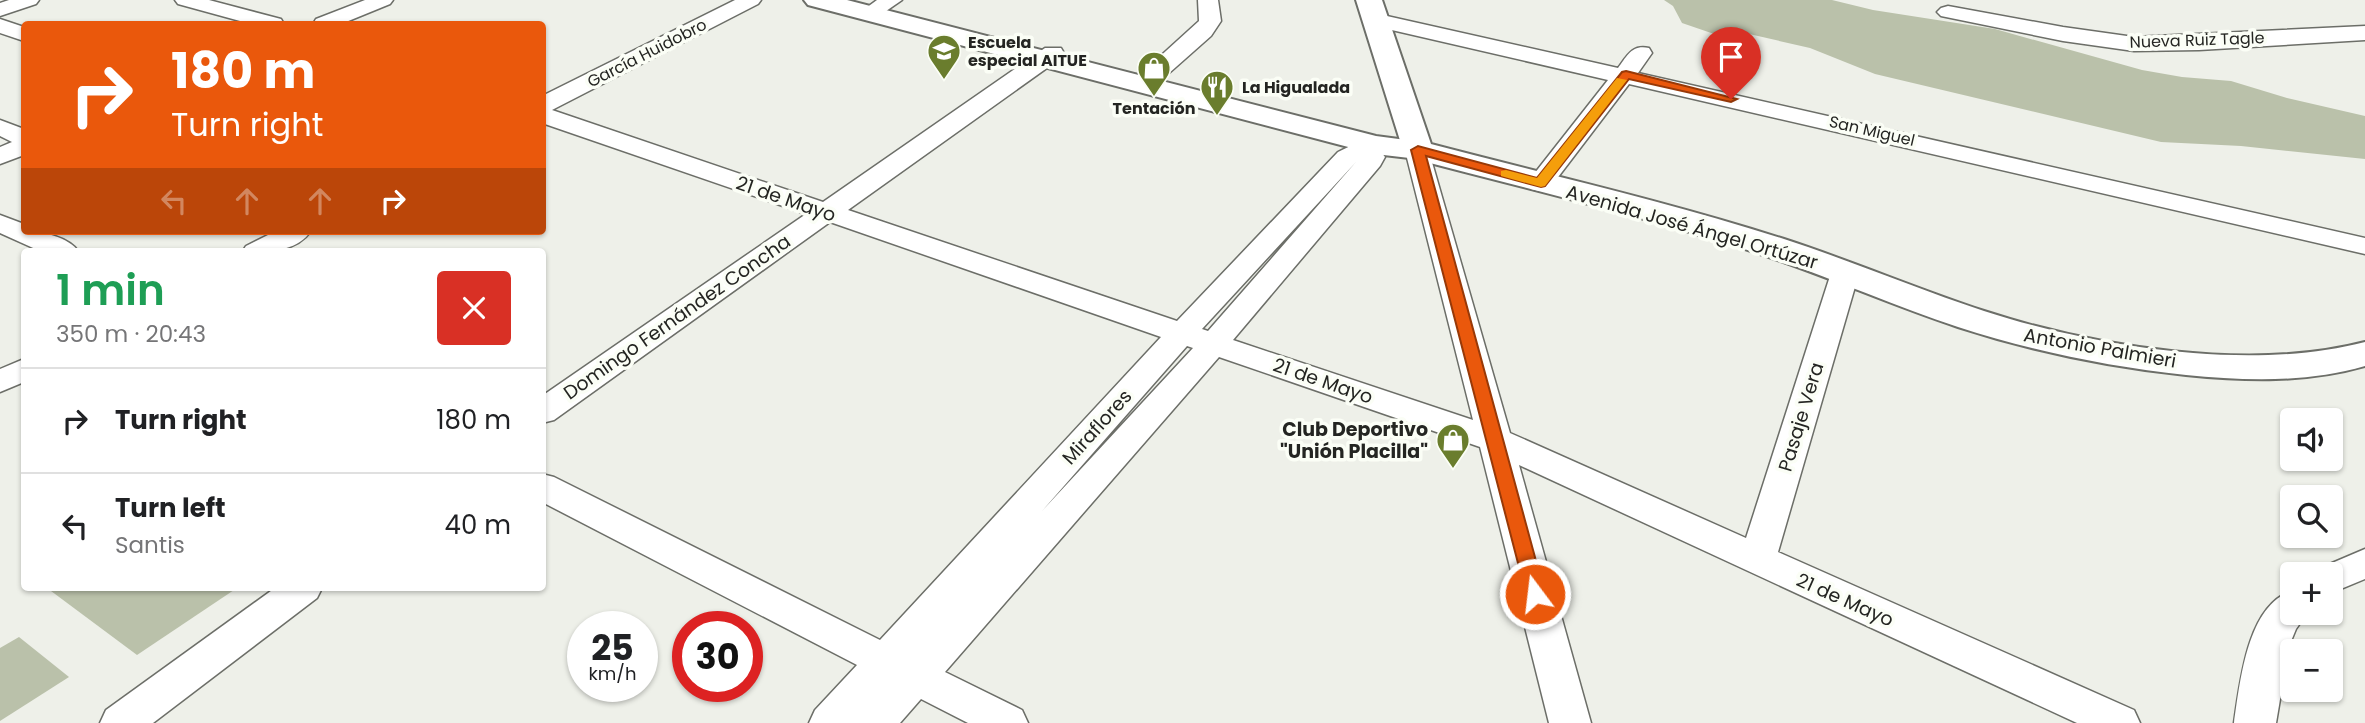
<!DOCTYPE html>
<html lang="en">
<head>
<meta charset="utf-8">
<style>
  :root { --surface:#fff; --page:#f2f2f2; --text:#202124; --muted:#757577; --line:#e0e0e0 }
  body { margin:0; font-family:Poppins,sans-serif; background:var(--page); color:var(--text); height:100vh; display:flex; flex-direction:column; font-size:26px; white-space:nowrap }
  * { box-sizing:border-box; margin:0 }
  p { font-size:23px; color:var(--muted) }
  .icon { flex:none; width:38px; height:38px; fill:none; stroke:currentColor; stroke-width:2; stroke-linecap:round; stroke-linejoin:round }
  .map { position:relative; flex:1; overflow:hidden }
  .panel { position:absolute; left:21px; top:248px; width:525px; height:343px; display:flex; flex-direction:column; background:var(--surface); border-radius:7px; box-shadow:0 2px 5px #0004 }
  .panel>* { flex:none }
  .banner { position:absolute; left:21px; top:21px; width:525px; height:214px; border-radius:7px; box-shadow:0 2px 5px #0004; background:#ea580c; color:#fff; overflow:hidden }
  .fabs { position:absolute; left:2280px; top:408px; display:grid; gap:14px }
  .fabs a { display:grid; place-items:center; width:63px; height:63px; border-radius:7px; background:var(--surface); box-shadow:0 2px 5px #0004; font-size:35px }
  .speed { position:absolute; left:567px; top:611px; display:flex; gap:14px; font-size:35px; font-weight:700; text-align:center }
  .speed>* { display:grid; place-content:center; width:91px; height:91px; border-radius:50%; background:var(--surface); box-shadow:0 2px 5px #0004; line-height:1 }
  .speed small { font-size:18px; font-weight:400 }
  .speed .limit { border:10px solid #d22; background:#fff; color:#111 }
  .pin { position:absolute; display:grid; place-items:center; width:60px; height:60px; color:#fff; margin:-72px -30px; border-radius:50% 50% 50% 0; rotate:-45deg; box-shadow:0 0 7px #0007 }
  .pin .icon { rotate:45deg }
  .me { position:absolute; width:77px; margin:-38px; rotate:345deg; stroke-linejoin:round; filter:drop-shadow(0 0 5px #0008) }
  .turn { display:flex; align-items:center; gap:24px; height:147px; padding:0 35px; font-size:32px }
  .turn .icon { width:91px; height:91px; stroke-width:2.5 }
  .turn b { display:block; font-size:49px; line-height:60px }
  .lanes { display:flex; align-items:center; height:66px; padding:0 35px; background:#0003; justify-content:center; gap:35px; direction:ltr }
  .lanes .off { opacity:.35 }
  .round { display:grid; place-items:center; flex:none; width:74px; height:74px; border-radius:7px; background:var(--page) }
  .overview { display:flex; align-items:center; justify-content:space-between; height:119px; padding:0 35px }
  h1 { font-size:42px; font-weight:600; line-height:52px; color:#1e9e55 }
  ul { padding:0; list-style:none }
  li { display:flex; align-items:center; gap:21px; height:105px; padding:0 35px; border-top:2px solid var(--line) }
  li div { flex:1 }
  li b { display:block; font-size:26px }
  li em { font-style:normal }
  .map>svg:first-child { display:block }
  .green { fill:#bac1aa }
  .lines { fill:none; stroke-linecap:round; stroke-linejoin:round }
  .minor-casing { stroke:#6c6e68; stroke-width:3 }
  .tertiary-casing { stroke:#6c6e68; stroke-width:4 }
  .secondary-casing { stroke:#6c6e68; stroke-width:4 }
  .minor { fill:#fff; fill-rule:evenodd }
  .tertiary { fill:#fff; fill-rule:evenodd }
  .secondary { fill:#fff; fill-rule:evenodd }
  .route { fill:#ea580c; stroke:#983908; stroke-width:2 }
  .slow { fill:#f59e0b }
  .labels { text-anchor:middle; dominant-baseline:central; stroke-width:7; stroke-linejoin:round; paint-order:stroke }
  .far-street-label { font-size:16px; fill:#242522; stroke:#fbfef6 }
  .far-poi-label { font-size:16px; font-weight:bold; fill:#242522; stroke:#fbfef6; text-anchor:start }
  .street-label { font-size:19px; fill:#242522; stroke:#fbfef6 }
  .poi-label { font-size:19px; font-weight:bold; fill:#242522; stroke:#fbfef6; text-anchor:end }
</style>
</head>
<body>
<div class="map">
<svg width="2365" height="723" viewBox="0 0 2365 723">
  <rect width="100%" height="100%" fill="#eef0e9"/>
  <g class="green">
    <path d="M1664 0H1832L1873 10 1995 29 2142 70 2182 77 2231 81 2287 98 2365 116V159L2241 146 2161 142 1875 74 1810 48 1736 31 1720 36 1682 23 1673 6Z"/>
    <path d="M47 588H237L137 655Z"/>
    <path d="M19 637 69 677 0 721V648Z"/>
  </g>
  <g class="lines">
    <defs>
      <g id="minor">
        <path d="M9 0H39L36 4 0 16V3Z"/>
        <path d="M175 0H209L281 19 284 24H251L178 4Z"/>
        <path d="M365 0H393L390 4 341 24H313L316 19Z"/>
        <path d="M735 0H761L758 4 552 110 823 202 1045 48H1061L1064 53 1061 58 848 210 1177 321 1338 152C1353 145 1368 136 1384 140L1388 145 1381 152 1385 157 1380 166 1233 340 1473 420 1405 150 1409 145 1418 142 1427 145 1510 433 1746 538 1831 273 1835 267 1845 264 1855 267 1859 273 1778 552 2134 710 2140 723H2077L1519 465 1591 723H1549L1480 447 1219 357 945 672 1022 710 1028 723H968L921 699 900 723H809L815 710 857 665 542 502V474L554 477 880 640 1161 337 830 222 554 420 542 423V396L806 214 542 123V96ZM1356 162 1208 331 1202 329ZM1187 346 1193 348 1042 511Z"/>
        <path d="M877 0H902L876 18H862L858 14Z"/>
        <path d="M1198 0H1218L1221 21 1211 36 1150 90H1134L1130 85 1134 80 1199 21Z"/>
        <path d="M1948 6 2063 27 2134 37 2365 26V40L2199 50 2134 51 2063 41 1941 16 1937 12 1941 8Z"/>
        <path d="M1378 14 1618 68C1627 56 1632 44 1649 48L1652 53 1638 73 2365 238V254L1629 84 1549 189 1540 191 1531 189 1527 183 1608 80 1370 25 1367 20 1370 15Z"/>
        <path d="M0 19 24 27V41L0 33Z"/>
        <path d="M0 120 24 129V155L0 164V147L12 142 0 136Z"/>
        <path d="M0 215 24 224V231C42 231 69 237 79 252H42L0 233Z"/>
        <path d="M276 231H311C296 253 266 252 242 252L246 246Z"/>
        <path d="M24 359V382L0 392V369Z"/>
        <path d="M2365 549V579L2331 593V574H2315L2318 569Z"/>
        <path d="M275 588H322L317 598 153 723H100L106 710Z"/>
        <path d="M2292 591V612H2308L2296 629 2289 646 2276 723H2234C2240 683 2247 605 2292 591Z"/>
      </g>
      <path id="tertiary" d="M804 0H847L1376 136 1429 143 1433 150 1429 157 1418 159 1375 154 808 5Z"/>
      <path id="secondary" d="M1356 0H1382L1431 144C1549 175 1668 202 1784 239 1852 261 1917 289 1984 311 2095 347 2250 372 2365 342V366C2306 383 2246 381 2186 375 2109 367 2032 351 1958 327 1891 305 1827 276 1760 254 1644 216 1525 188 1407 157L1403 150Z"/>
    </defs>
    <use href="#minor" class="minor-casing"/>
    <use href="#tertiary" class="tertiary-casing"/>
    <use href="#secondary" class="secondary-casing"/>
    <use href="#minor" class="minor"/>
    <use href="#tertiary" class="tertiary"/>
    <use href="#secondary" class="secondary"/>
  </g>
  <path class="route" d="M1626 71 1737 99 1731 102 1629 79 1545 186 1541 187 1426 156 1545 594 1542 599 1535 601 1528 599 1526 594 1411 150 1418 146 1537 178 1622 72Z"/>
  <path class="slow" d="M1617 78 1627 80 1545 186 1541 187 1501 176V171L1506 170 1537 178Z"/>
  <defs>
    <symbol id="school-pin" viewBox="-11 -11 22 30"><path d="M0 17L-7.5 6A9.5 9.5 0 1 1 7.5 6Z" fill="#6a7d2d" stroke="#fbfef6"/><path d="M0-5L7-2L0 1L-7-2ZM-4 1L0 2.5L4 1V4Q0 6-4 4Z" fill="#fff"/></symbol>
    <symbol id="shop-pin" viewBox="-11 -11 22 30"><path d="M0 17L-7.5 6A9.5 9.5 0 1 1 7.5 6Z" fill="#6a7d2d" stroke="#fbfef6"/><path d="M-5-2.5h2.3a2.7 3.5 0 0 1 5.4 0H5L5.5 6h-11ZM-1.5-2.5h3a1.5 2.3 0 0 0-3 0Z" fill="#fff"/></symbol>
    <symbol id="restaurant-pin" viewBox="-11 -11 22 30"><path d="M0 17L-7.5 6A9.5 9.5 0 1 1 7.5 6Z" fill="#6a7d2d" stroke="#fbfef6"/><path d="M-5-6h1v4h1v-4h1v4h1v-4h1v5L-1.5 .5V6h-2V.5L-5-1ZM5-6V6H3V1.5H1.5Q1.5-4 5-6Z" fill="#fff"/></symbol>
  </defs>
  <g fill-rule="evenodd">
    <use href="#school-pin" x="925" y="32" width="38" height="52"/>
    <use href="#shop-pin" x="1135" y="49" width="38" height="52"/>
    <use href="#restaurant-pin" x="1198" y="68" width="38" height="52"/>
    <use href="#shop-pin" x="1434" y="421" width="38" height="52"/>
  </g>
  <g class="labels">
    <g class="far-street-label">
      <text transform="translate(2197 40) rotate(-2)">Nueva Ruiz Tagle</text>
      <text transform="translate(647 53) rotate(-27)">García Huidobro</text>
      <text transform="translate(1872 131) rotate(13)">San Miguel</text>
    </g>
    <g class="far-poi-label">
      <text x="968" y="42">Escuela<tspan x="968" dy="18">especial AITUE</tspan></text>
      <text x="1242" y="87">La Higualada</text>
      <text x="1154" y="108" text-anchor="middle">Tentación</text>
    </g>
    <g class="street-label">
      <text transform="translate(786 199) rotate(19)">21 de Mayo</text>
      <text transform="translate(1692 227) rotate(16)">Avenida José Ángel Ortúzar</text>
      <text transform="translate(677 317) rotate(-35)">Domingo Fernández Concha</text>
      <text transform="translate(2100 348) rotate(10)">Antonio Palmieri</text>
      <text transform="translate(1323 381) rotate(19)">21 de Mayo</text>
      <text transform="translate(1801 417) rotate(-73)">Pasaje Vera</text>
      <text transform="translate(1097 427) rotate(-48)">Miraflores</text>
      <text transform="translate(1845 600) rotate(24)">21 de Mayo</text>
    </g>
    <g class="poi-label">
      <text x="1428" y="429">Club Deportivo<tspan x="1428" dy="22">"Unión Placilla"</tspan></text>
    </g>
  </g>
</svg>
<div class="fabs">
<a><svg class="icon" aria-label="sound" viewBox="0 0 24 24"><path d="M4 9h4l5-4v14l-5-4H4zM17 9q2 3 0 6"/></svg></a>
<a><svg class="icon" aria-label="search" viewBox="0 0 24 24"><circle cx="10" cy="10" r="6"/><path d="M15 15l6 6"/></svg></a>
<a>+</a>
<a>−</a>
</div>
<div class="speed"><div>25<small>km/h</small></div><div class="limit">30</div></div>
<div class="pin" style="left:1731px;top:99px;background:#d93025"><svg class="icon" aria-label="arrive" viewBox="0 0 24 24"><path d="M6 21V4h12l-3 4 3 4H6"/></svg></div>
<svg class="me" style="left:1535px;top:594px" viewBox="-20 -20 40 40"><circle r="17" fill="#ea580c" stroke="#fff" stroke-width="3"/><path d="M0-11L8 9 0 5-8 9z" fill="#fff"/></svg>
<div class="banner">
<div class="turn"><svg class="icon" aria-label="right" viewBox="0 0 24 24"><path d="M7 20v-9h11M14 6l5 5-5 5"/></svg><div><b>180 m</b>Turn right</div></div>
<div class="lanes"><svg class="icon off" aria-label="left" viewBox="0 0 24 24"><path d="M17 20v-9H6M10 6l-5 5 5 5"/></svg><svg class="icon off" aria-label="ahead" viewBox="0 0 24 24"><path d="M12 20V5M6 11l6-6 6 6"/></svg><svg class="icon off" aria-label="ahead" viewBox="0 0 24 24"><path d="M12 20V5M6 11l6-6 6 6"/></svg><svg class="icon" aria-label="right" viewBox="0 0 24 24"><path d="M7 20v-9h11M14 6l5 5-5 5"/></svg></div>
</div>
<section class="panel">
<div class="overview"><div><h1>1 min</h1><p>350 m · 20:43</p></div><a class="round" style="background:#d93025;color:#fff"><svg class="icon" aria-label="close" viewBox="0 0 24 24"><path d="M6 6l12 12M18 6L6 18"/></svg></a></div>
<ul>
<li><svg class="icon" aria-label="right" viewBox="0 0 24 24"><path d="M7 20v-9h11M14 6l5 5-5 5"/></svg><div><b>Turn right</b></div><em>180 m</em></li>
<li><svg class="icon" aria-label="left" viewBox="0 0 24 24"><path d="M17 20v-9H6M10 6l-5 5 5 5"/></svg><div><b>Turn left</b><p>Santis</p></div><em>40 m</em></li>
</ul>
</section>
</div>
</body>
</html>
